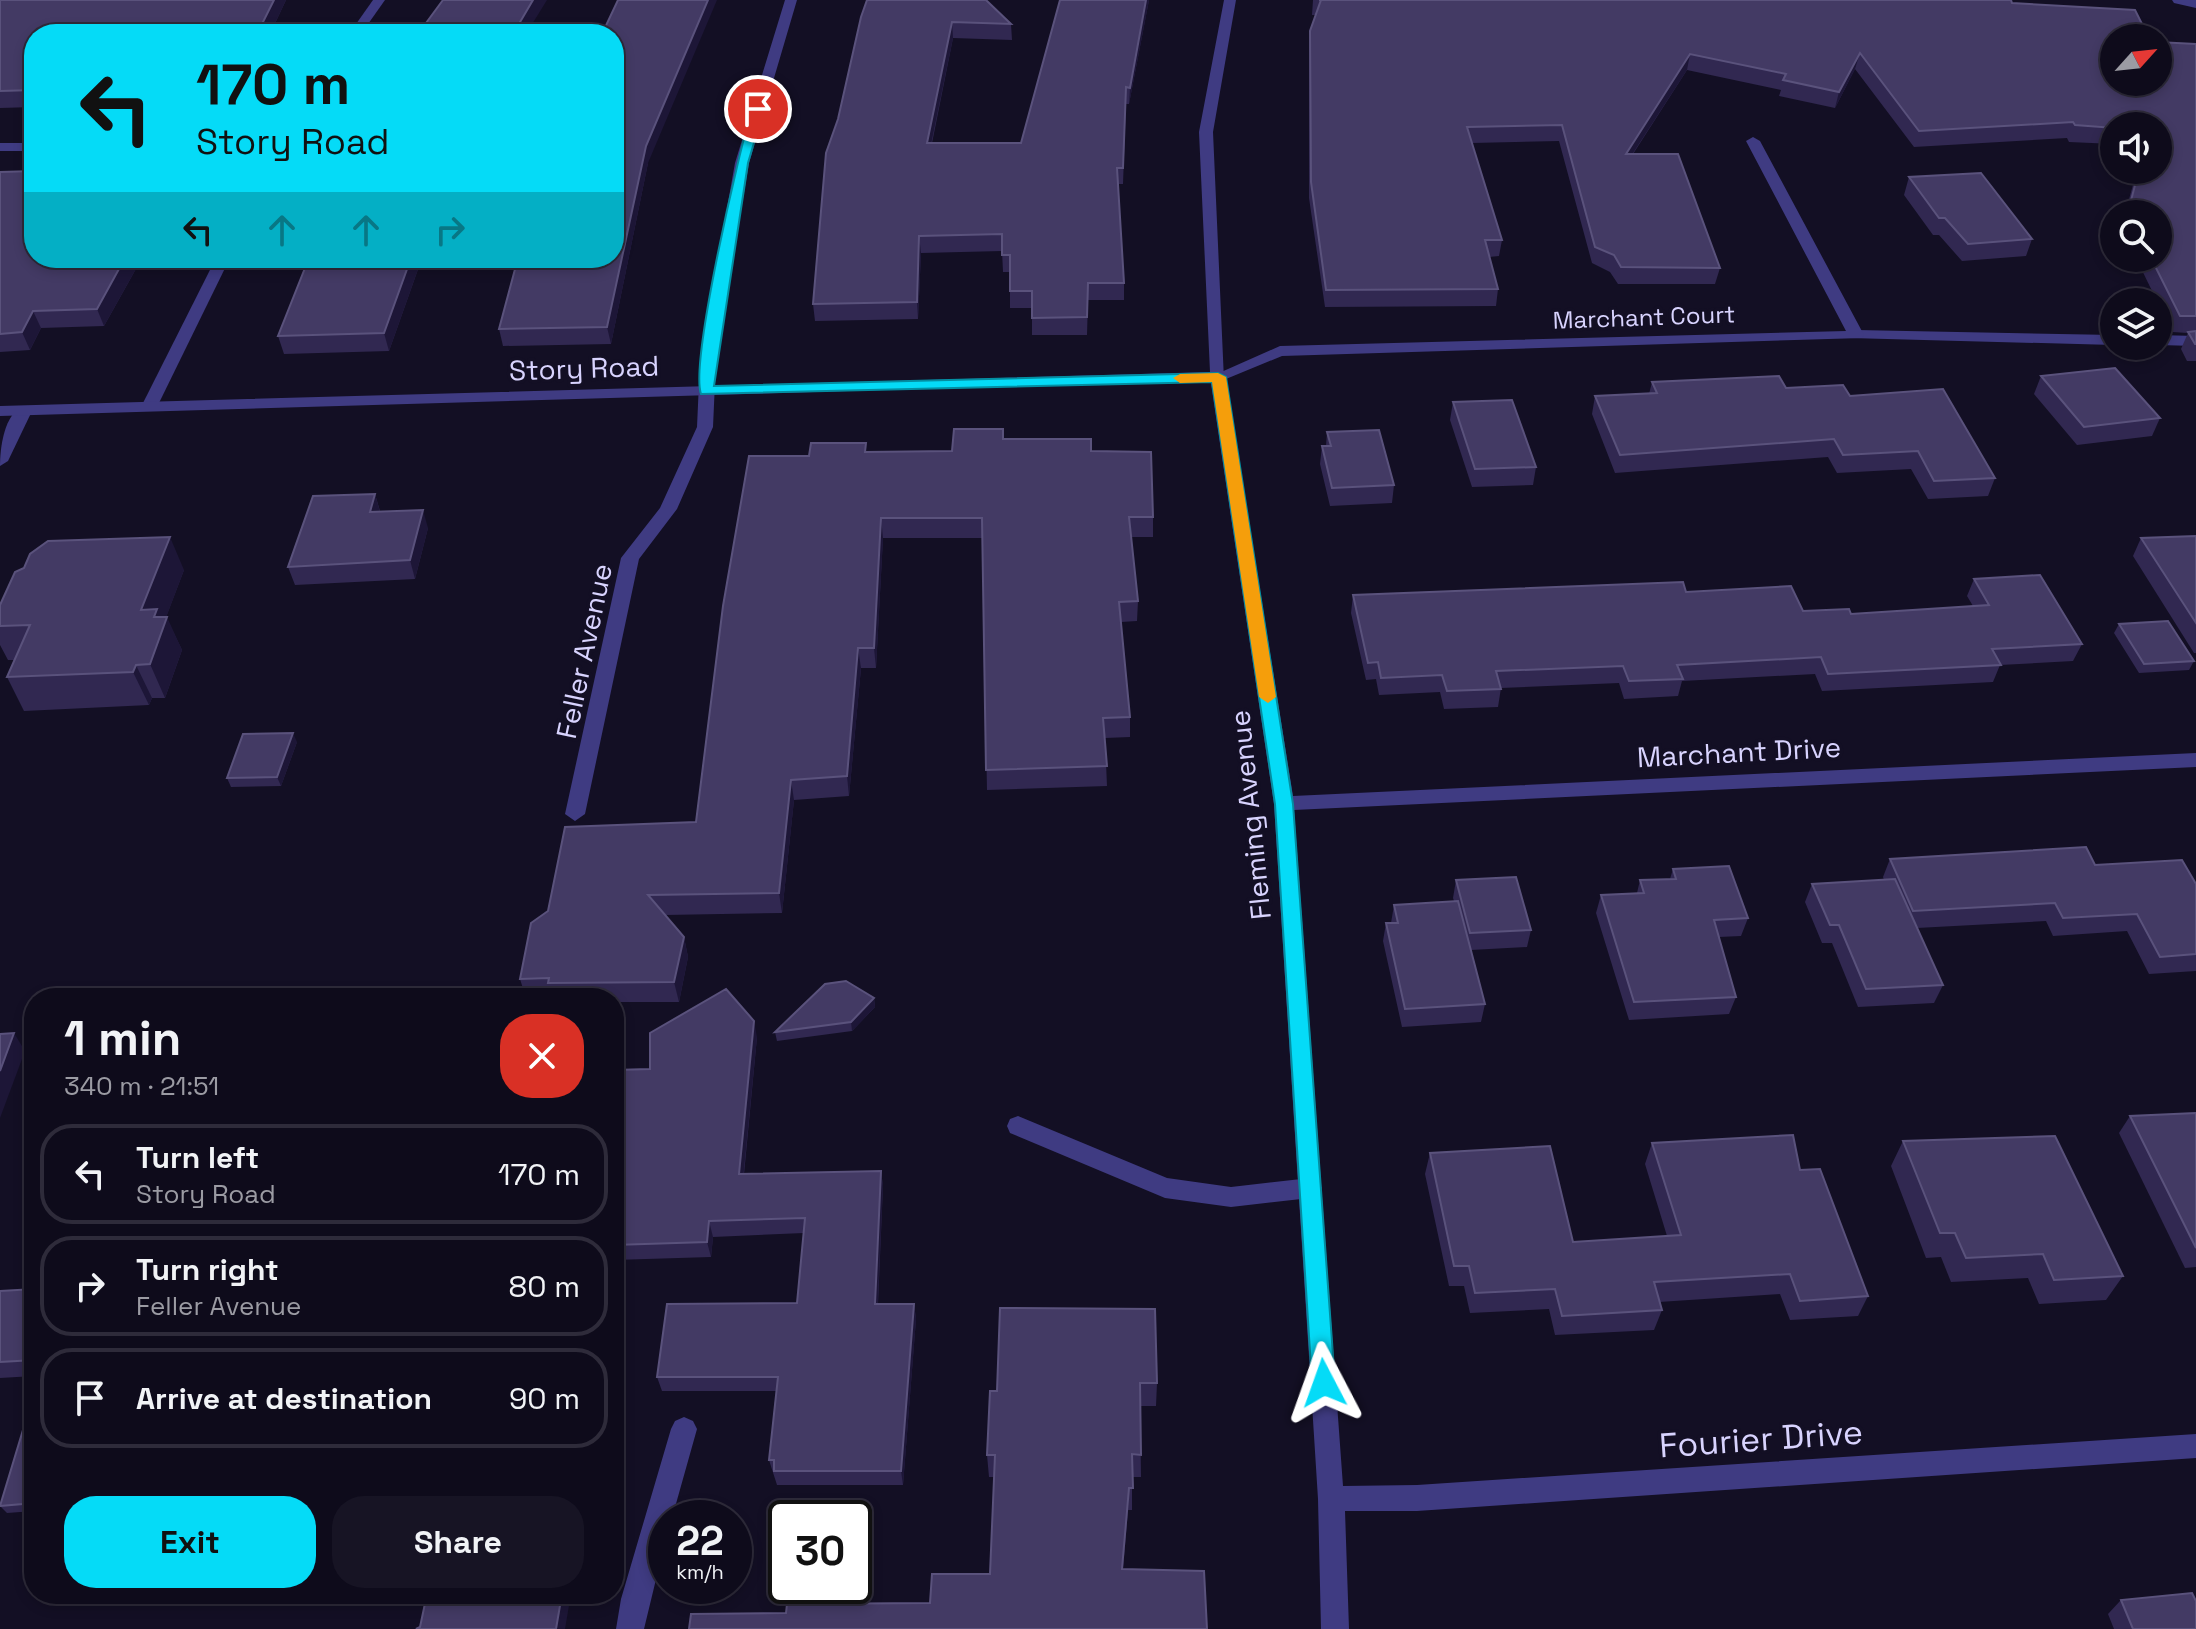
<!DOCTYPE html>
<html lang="en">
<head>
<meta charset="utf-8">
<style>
  :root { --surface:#0e0b1b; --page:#171424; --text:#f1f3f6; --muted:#9b9ba3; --line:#2e2b3a; --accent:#05dbf7 }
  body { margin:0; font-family:"Space Grotesk",sans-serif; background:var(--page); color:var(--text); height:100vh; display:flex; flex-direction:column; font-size:30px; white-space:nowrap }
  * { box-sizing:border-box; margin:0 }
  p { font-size:26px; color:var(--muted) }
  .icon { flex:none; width:44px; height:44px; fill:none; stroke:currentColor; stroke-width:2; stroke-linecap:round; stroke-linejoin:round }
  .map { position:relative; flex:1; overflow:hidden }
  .drawer { position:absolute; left:24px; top:988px; width:600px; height:616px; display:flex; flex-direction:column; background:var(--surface); border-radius:32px; box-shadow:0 4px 12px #0003,0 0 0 2px var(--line) }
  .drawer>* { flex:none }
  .top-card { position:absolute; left:24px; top:24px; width:600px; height:244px; border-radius:32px; box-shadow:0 4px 12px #0003,0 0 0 2px var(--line); background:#05dbf7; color:#111; overflow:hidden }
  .needle { width:52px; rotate:63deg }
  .buttons { position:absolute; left:2100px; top:24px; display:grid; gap:16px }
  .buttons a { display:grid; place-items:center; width:72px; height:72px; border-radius:50%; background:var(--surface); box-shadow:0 4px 12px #0003,0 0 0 2px var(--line); font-size:40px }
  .speed { position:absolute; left:648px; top:1500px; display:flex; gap:16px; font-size:40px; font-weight:700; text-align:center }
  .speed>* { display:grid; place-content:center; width:104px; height:104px; border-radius:50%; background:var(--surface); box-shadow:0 4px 12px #0003,0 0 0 2px var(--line); line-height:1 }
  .speed small { font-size:20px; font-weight:400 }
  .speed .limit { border:4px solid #111; border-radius:12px; background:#fff; color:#111 }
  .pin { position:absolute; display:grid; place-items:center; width:68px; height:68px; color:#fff; margin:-34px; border:4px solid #fff; border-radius:50%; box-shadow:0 2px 8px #0007 }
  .me { position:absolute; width:88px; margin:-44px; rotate:356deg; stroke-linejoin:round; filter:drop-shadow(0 0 6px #0008) }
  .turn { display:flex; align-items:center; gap:28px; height:168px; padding:0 40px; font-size:36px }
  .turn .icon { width:104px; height:104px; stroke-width:2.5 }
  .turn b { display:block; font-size:56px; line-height:68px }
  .lanes { display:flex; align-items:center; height:76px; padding:0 40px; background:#0003; justify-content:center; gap:40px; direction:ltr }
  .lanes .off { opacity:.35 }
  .round { display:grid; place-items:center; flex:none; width:84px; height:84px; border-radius:32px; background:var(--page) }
  .overview { display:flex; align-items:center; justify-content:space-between; height:136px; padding:0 40px }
  h1 { font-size:48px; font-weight:700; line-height:60px }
  .action { display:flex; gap:16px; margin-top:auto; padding:16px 40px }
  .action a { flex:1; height:92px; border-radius:32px; background:var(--accent); color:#111; font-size:32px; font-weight:700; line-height:92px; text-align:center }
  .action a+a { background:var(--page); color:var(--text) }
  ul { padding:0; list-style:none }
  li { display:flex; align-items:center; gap:24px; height:100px; margin:0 16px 12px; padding:0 24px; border:4px solid var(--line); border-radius:32px }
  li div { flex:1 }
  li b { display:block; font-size:30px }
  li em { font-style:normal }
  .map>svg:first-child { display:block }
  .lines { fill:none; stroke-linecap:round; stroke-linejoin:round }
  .service { fill:#3f3b82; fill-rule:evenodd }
  .minor { fill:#3f3b82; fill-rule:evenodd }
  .tertiary { fill:#3f3b82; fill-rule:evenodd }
  .wall { fill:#312851 }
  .shaded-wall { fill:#1d1637 }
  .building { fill:#433a64; stroke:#5a527c; stroke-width:2 }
  .route { fill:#05dbf7; stroke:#038ea1; stroke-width:2 }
  .slow { fill:#f59e0b }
  .labels { text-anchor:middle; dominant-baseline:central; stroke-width:7; stroke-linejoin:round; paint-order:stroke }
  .far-street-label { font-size:24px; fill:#d8d3fe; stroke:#130f24 }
  .street-label { font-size:28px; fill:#d8d3fe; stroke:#130f24 }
  .near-street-label { font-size:34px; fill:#d8d3fe; stroke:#130f24 }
</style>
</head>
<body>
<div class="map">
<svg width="2196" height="1629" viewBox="0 0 2196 1629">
  <rect width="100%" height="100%" fill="#130f24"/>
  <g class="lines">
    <g class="service">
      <path d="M1856 330 2114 335V345L1850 338 1848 335Z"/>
      <path d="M2158 335 2196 336V346L2158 345Z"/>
      <path d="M1018 1116 1167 1178 1231 1187 1310 1178 1318 1181 1322 1188 1318 1195 1310 1198 1231 1207 1165 1198 1010 1133 1007 1126 1010 1119Z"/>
      <path d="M684 1417 693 1421 697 1429 672 1518H666V1538L644 1629H616L621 1599 671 1429 675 1421Z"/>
    </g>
    <g class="minor">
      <path d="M373 0H385L361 34H349Z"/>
      <path d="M785 0H797L749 163 716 360 713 427 677 509 639 559 585 814 575 821 565 814 621 558 660 508 697 427 700 360 735 163Z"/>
      <path d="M2172 0H2196V8L2174 3Z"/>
      <path d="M1753 137 1760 141 1864 335 1862 338 1282 356 1226 379 1293 796 2196 753V767L1294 810 1343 1486 1417 1485 2196 1434V1458L1417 1511H1345L1349 1629H1321L1318 1499 1274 804 1210 377 1280 346 1846 331 1746 141Z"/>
      <rect x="0" y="143" width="34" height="8"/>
      <path d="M216 258H230L158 405 156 408H144L142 405Z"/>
      <path d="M24 406 32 411 8 461 0 466C0 448 4 413 24 406Z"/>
    </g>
    <path class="tertiary" d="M1224 0H1236L1213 132 1224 380 0 416V406L1210 372 1199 132Z"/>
  </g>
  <g class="wall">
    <path d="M0 0H286L270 34H34V107L0 108Z"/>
    <path d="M1060 0H1149L1129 104H1126L1123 184H1118L1124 283V300H1088L1087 335H1032V308H1010V272H1003L1002 251 921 253 918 319 815 321 813 304 838 119 861 17 1011 24 1012 40 953 38 932 143H1021Z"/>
    <path d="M1313 0H2011L2012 3 2114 82 2196 44V361H2187L2181 349 2188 333 2172 332 2136 258H2158V214H2125L2137 170H2158V126H2114V144L2069 142 2067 138 1914 147 1855 69 1835 108 1779 96 1781 90 1687 70 1633 154 1720 268 1715 284H1618L1610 272 1592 263 1559 141 1472 143 1502 240 1499 256 1489 257 1498 289 1496 306 1325 307 1309 198V47L1310 31 1316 15H1312Z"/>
    <path d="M648 163 611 344 503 346 499 329Z"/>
    <path d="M0 172 34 258H155L151 266 137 267 104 326 41 328 30 350 0 352Z"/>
    <path d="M1909 177 2032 239 2026 256 1962 261 1939 235H1933L1904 195Z"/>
    <path d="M309 258H422L389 351 284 354 278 336Z"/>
    <path d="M2041 376 2160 418 2152 436 2077 445 2034 394Z"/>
    <path d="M1652 382 1786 388 1850 396 1995 478 1988 496 1928 499 1911 469 1837 473 1828 457 1615 473 1592 414 1595 396 1649 394Z"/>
    <path d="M1453 402 1536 467 1533 485 1472 487 1450 420Z"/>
    <path d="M1003 429 1004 439 1091 451 1153 517V537H1131L1138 601 1137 621 1121 622 1130 717V737L1105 738 1107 786 987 790 982 538H883L876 668H861L849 796 794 800 782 913 665 915 684 937 688 957 679 1002H614V998H526L520 979 696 822 809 456 867 452 952 451Z"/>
    <path d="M1327 432 1394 485 1392 503 1330 506 1320 464 1322 446H1326Z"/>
    <path d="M375 494 380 511 428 528 415 579 295 585 288 567Z"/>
    <path d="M2196 536V653H2194L2133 556 2141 538Z"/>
    <path d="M184 570 166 617 182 650 165 698H152L149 705 24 711 7 677 14 660H8L0 645V605Z"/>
    <path d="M1974 579 2082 644 2073 661 2000 665 1993 682 1822 691 1815 674 1682 681 1678 696 1624 699 1619 683 1501 688 1498 707 1444 709 1440 692 1379 695 1376 679 1366 680 1351 613 1353 595 1686 592 1803 611 1851 614 1973 606 1967 596Z"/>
    <path d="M2119 624 2194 661 2189 670 2139 673 2114 633Z"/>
    <path d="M297 742 281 786 231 787 227 778Z"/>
    <path d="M1890 859 2095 865 2196 884V971L2149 974 2127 931 2053 936 2046 921 1917 928 1943 985 1934 1003 1858 1007 1832 943H1822L1805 902 1812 884 1884 880 1883 877Z"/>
    <path d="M1673 869 1748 918 1741 936 1719 937 1736 997 1729 1014 1629 1020 1596 913 1601 895 1637 893 1640 880 1670 879Z"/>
    <path d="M1456 880 1531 930 1527 947 1471 950 1485 1004 1481 1022 1402 1027 1383 941 1386 923H1391L1394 905 1454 901 1453 898Z"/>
    <path d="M874 998 875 1007 852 1031 777 1041 775 1032Z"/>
    <path d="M757 1037 744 1174 881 1171 883 1186 878 1304H914L916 1319 903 1485H777L769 1460 776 1391H662L657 1377 797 1303 804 1233 713 1237 711 1257 614 1260V1070L650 1069Z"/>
    <path d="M2196 1113V1267L2185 1268 2119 1133 2130 1116Z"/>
    <path d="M1903 1141 2123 1276 2106 1300 2039 1304 2028 1278 1951 1282 1941 1257 1926 1258 1891 1166Z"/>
    <path d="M1652 1143 1800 1170 1868 1296 1858 1316 1790 1320 1780 1294 1659 1302 1662 1310 1654 1330 1555 1335 1549 1309 1470 1313 1464 1286H1449L1425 1174 1430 1153 1573 1242 1667 1236 1645 1164Z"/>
    <path d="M34 1289V1376L0 1378V1291Z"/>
    <path d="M1000 1308 1157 1383 1156 1406H1140L1141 1477H1132V1510H1128L1123 1569 1207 1629 786 1613 930 1603 990 1574 994 1477H989L987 1455 997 1391Z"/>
    <path d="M34 1420V1511L7 1513 0 1506Z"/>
    <path d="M2121 1600 2196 1629H2114L2108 1614Z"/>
  </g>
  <g class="shaded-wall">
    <path d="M274 0H286L270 34H257Z"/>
    <path d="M533 0H547L526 34H513Z"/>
    <path d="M708 0H717L648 163 611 344 607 327 646 146Z"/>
    <path d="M1146 0H1149L1129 104 1130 88Z"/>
    <path d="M952 22 953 38 928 159 927 143Z"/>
    <path d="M1860 53 1855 69 1835 108 1839 92Z"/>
    <path d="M1690 54 1687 70 1622 170 1626 154Z"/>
    <path d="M919 236 921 253 918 319 917 302Z"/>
    <path d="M125 258H133L137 267 104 326 97 309Z"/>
    <path d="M148 258H155L151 266Z"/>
    <path d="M411 258H422L389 351 384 333Z"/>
    <path d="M33 311 41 328 30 350 22 332Z"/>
    <path d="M375 494 380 512H370Z"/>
    <path d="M423 510 428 528 415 579 410 560Z"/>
    <path d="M881 518 883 538 876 668 874 648Z"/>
    <path d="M170 537 184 570 164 623 167 617 182 650 165 698 150 664 141 610Z"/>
    <path d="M858 648 861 668 849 796 847 776Z"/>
    <path d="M136 665 152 698 149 705 133 672Z"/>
    <path d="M293 733 297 742 281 786 277 777Z"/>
    <path d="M791 780 794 800 782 913 779 893Z"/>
    <path d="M684 937 688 957 679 1002 674 982Z"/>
    <path d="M874 998 875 1007 852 1031 851 1022Z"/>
    <path d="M754 1021 757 1037 742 1190 739 1174Z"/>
    <path d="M14 1033 25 1051 0 1118V1071Z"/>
    <path d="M881 1171 883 1186 877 1319 875 1304Z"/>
    <path d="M709 1221 713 1237 711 1257 707 1242Z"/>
    <path d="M914 1304 916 1319 903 1485 901 1471Z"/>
    <path d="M1129 1488 1128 1510 1121 1590 1122 1569Z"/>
    <path d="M562 1594H571L565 1629H556Z"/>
  </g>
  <g class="building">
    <path d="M0 0H274L257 34H34V90L0 91Z"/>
    <path d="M443 0H533L513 34H418Z"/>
    <path d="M618 0H708L646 146 607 327 499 329 518 258H614V34H602Z"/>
    <path d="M867 0H986L1011 24 952 22 927 143H1021L1060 0H1146L1130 88 1126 87 1123 168H1117L1124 283H1088L1087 317 1032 318V291H1010V255H1002V234L919 236 917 302 813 304 826 153 838 119 861 17Z"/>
    <path d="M1319 0H2011L2012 3 2135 10 2149 38H2114V82H2158V42L2196 44V316H2180L2151 258H2158V214H2129L2128 212 2139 170H2158V126H2114V128L2075 125 2073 122 1919 131 1860 53 1839 92 1783 80 1786 74 1690 54 1626 154H1678L1720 268 1621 267 1614 255 1595 247 1562 125 1467 127 1502 240H1485L1498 289 1326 290 1311 182 1310 31 1321 0Z"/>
    <path d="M34 171V258H125L97 309 33 311 22 332 0 334V172Z"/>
    <path d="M1981 173 2032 239 1968 244 1945 218H1939L1909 177Z"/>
    <path d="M309 258H411L384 333 278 336Z"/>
    <path d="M2196 331V344H2195L2188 332Z"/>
    <path d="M2115 368 2160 418 2084 427 2041 376Z"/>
    <path d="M1779 376 1786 388 1843 385 1850 396 1943 389 1995 478 1934 481 1918 451 1843 455 1834 439 1620 455 1595 396 1657 393 1652 382Z"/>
    <path d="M1512 400 1536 467 1475 469 1453 402Z"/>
    <path d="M954 429H1003V439H1091V451L1151 452 1153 517H1129L1138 601 1119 602 1130 717 1103 718 1107 766 986 770 982 518H881L874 648H858L847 776 791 780 779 893 648 895 684 937 674 982 548 983 549 978 520 979 531 923 548 911 565 827 696 822 723 606 749 456H809L811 443H866L865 452 952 451Z"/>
    <path d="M1379 430 1394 485 1332 488 1322 446H1331L1327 432Z"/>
    <path d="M375 494 370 512 423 510 410 560 288 567 313 496Z"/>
    <path d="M2196 536V623L2141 538Z"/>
    <path d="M170 537 141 610 157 609 154 617H167L150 664 136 665 133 672 7 677 30 625 0 626V605L15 572 24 568 30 554 48 541Z"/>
    <path d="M2040 575 2082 644 1992 649 2001 665 1828 674 1821 657 1677 665 1683 679 1629 681 1623 666 1496 671 1501 689 1447 691 1442 675 1381 678 1378 662 1368 663 1353 595 1683 582 1686 592 1791 586 1803 611 1849 609 1851 614 1989 605 1974 579Z"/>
    <path d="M2168 621 2194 661 2144 664 2119 624Z"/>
    <path d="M293 733 277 777 227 778 243 734Z"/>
    <path d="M2086 847 2095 865 2182 860 2196 884V954L2160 957 2137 914 2063 918 2055 903 1913 911 1890 859Z"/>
    <path d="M1729 866 1748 918 1714 920 1736 997 1634 1002 1601 895 1644 893 1640 880 1676 879 1673 869Z"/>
    <path d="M1516 877 1531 930 1470 933 1456 880Z"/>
    <path d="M1895 879 1943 985 1866 989 1839 925H1830L1812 884Z"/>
    <path d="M1458 901 1485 1004 1405 1009 1386 923H1398L1394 905Z"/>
    <path d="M846 981 874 998 851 1022 775 1032 825 984Z"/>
    <path d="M726 989 754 1021 739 1174 881 1171 875 1304H914L901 1471H774V1460H769L778 1377H657L667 1304 797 1303 805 1218 709 1221 707 1242 614 1245V1070L650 1069V1033Z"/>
    <path d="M14 1033 0 1071V1034Z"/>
    <path d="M2196 1113V1248L2130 1116Z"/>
    <path d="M1793 1135 1800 1170 1820 1169 1868 1296 1800 1301 1790 1274 1654 1282 1662 1310 1562 1316 1555 1289 1475 1293 1469 1266H1454L1430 1153 1550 1146 1573 1242 1681 1235 1652 1143Z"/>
    <path d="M2055 1136 2123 1276 2054 1280 2043 1254 1966 1258 1955 1233H1940L1903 1141Z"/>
    <path d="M34 1289V1360L0 1362V1291Z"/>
    <path d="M1000 1308 1155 1309 1157 1383H1140L1141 1455 1132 1454 1133 1488H1129L1122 1569 1204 1571 1207 1629H689L691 1614 786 1613 787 1604 930 1603 932 1574H990L995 1455H987L990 1391H997Z"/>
    <path d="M26 1420H34V1503L0 1506Z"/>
    <path d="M2192 1593 2196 1601V1629H2133L2121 1600Z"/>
    <path d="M427 1594H562L556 1629H416L420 1627Z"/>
  </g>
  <path class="route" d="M758 105 764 109 748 163 714 386 1218 373 1226 377 1293 804 1335 1383 1332 1390 1324 1393 1316 1390 1312 1383 1275 804 1212 382 701 394C690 362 739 151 752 109Z"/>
  <path class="slow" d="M1218 373 1226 377 1276 697 1268 703 1259 697 1212 382 1180 383 1173 378 1180 374Z"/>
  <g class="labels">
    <g class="far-street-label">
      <text transform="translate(1644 317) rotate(-2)">Marchant Court</text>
    </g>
    <g class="street-label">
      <text transform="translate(584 368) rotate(-2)">Story Road</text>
      <text transform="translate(584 651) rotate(-78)">Feller Avenue</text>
      <text transform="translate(1739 752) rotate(-3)">Marchant Drive</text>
      <text transform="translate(1250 815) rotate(-96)">Fleming Avenue</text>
    </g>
    <g class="near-street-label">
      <text transform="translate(1761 1439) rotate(-4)">Fourier Drive</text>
    </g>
  </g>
</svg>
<div class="buttons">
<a><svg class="needle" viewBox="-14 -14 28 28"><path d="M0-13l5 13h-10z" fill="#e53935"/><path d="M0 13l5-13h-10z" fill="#9b9ba3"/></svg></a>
<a><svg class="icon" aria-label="sound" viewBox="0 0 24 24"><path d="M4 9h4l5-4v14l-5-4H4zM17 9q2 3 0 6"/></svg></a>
<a><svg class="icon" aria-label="search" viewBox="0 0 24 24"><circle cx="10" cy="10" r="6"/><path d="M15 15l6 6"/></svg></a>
<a><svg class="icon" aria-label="layers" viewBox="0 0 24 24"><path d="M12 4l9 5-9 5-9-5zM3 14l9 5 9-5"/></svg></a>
</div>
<div class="speed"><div>22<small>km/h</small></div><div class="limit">30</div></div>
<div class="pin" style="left:758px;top:109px;background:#d93025"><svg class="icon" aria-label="arrive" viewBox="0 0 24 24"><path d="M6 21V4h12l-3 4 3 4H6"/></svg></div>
<svg class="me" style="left:1324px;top:1383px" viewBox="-20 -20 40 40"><path d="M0-17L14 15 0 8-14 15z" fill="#05dbf7" stroke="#fff" stroke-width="4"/></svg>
<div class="top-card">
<div class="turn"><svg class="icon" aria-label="left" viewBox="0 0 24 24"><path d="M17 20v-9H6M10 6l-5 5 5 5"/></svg><div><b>170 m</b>Story Road</div></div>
<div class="lanes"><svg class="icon" aria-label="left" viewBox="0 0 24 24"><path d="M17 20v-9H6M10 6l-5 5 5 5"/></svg><svg class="icon off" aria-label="ahead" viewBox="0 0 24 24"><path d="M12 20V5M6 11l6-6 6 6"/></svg><svg class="icon off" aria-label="ahead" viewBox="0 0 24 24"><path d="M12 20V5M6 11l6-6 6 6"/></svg><svg class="icon off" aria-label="right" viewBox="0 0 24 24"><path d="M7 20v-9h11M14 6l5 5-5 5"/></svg></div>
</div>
<section class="drawer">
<div class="overview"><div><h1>1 min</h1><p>340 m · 21:51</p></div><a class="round" style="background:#d93025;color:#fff"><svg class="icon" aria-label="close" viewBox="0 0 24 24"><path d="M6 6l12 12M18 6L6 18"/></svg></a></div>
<ul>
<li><svg class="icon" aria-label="left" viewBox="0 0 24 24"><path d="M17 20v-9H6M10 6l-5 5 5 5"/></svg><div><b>Turn left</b><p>Story Road</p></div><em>170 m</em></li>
<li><svg class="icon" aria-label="right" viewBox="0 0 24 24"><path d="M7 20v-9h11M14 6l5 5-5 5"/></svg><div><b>Turn right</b><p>Feller Avenue</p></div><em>80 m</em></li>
<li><svg class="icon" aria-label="arrive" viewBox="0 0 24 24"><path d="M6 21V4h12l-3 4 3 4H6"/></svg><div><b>Arrive at destination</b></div><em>90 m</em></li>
</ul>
<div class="action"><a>Exit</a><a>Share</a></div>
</section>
</div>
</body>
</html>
